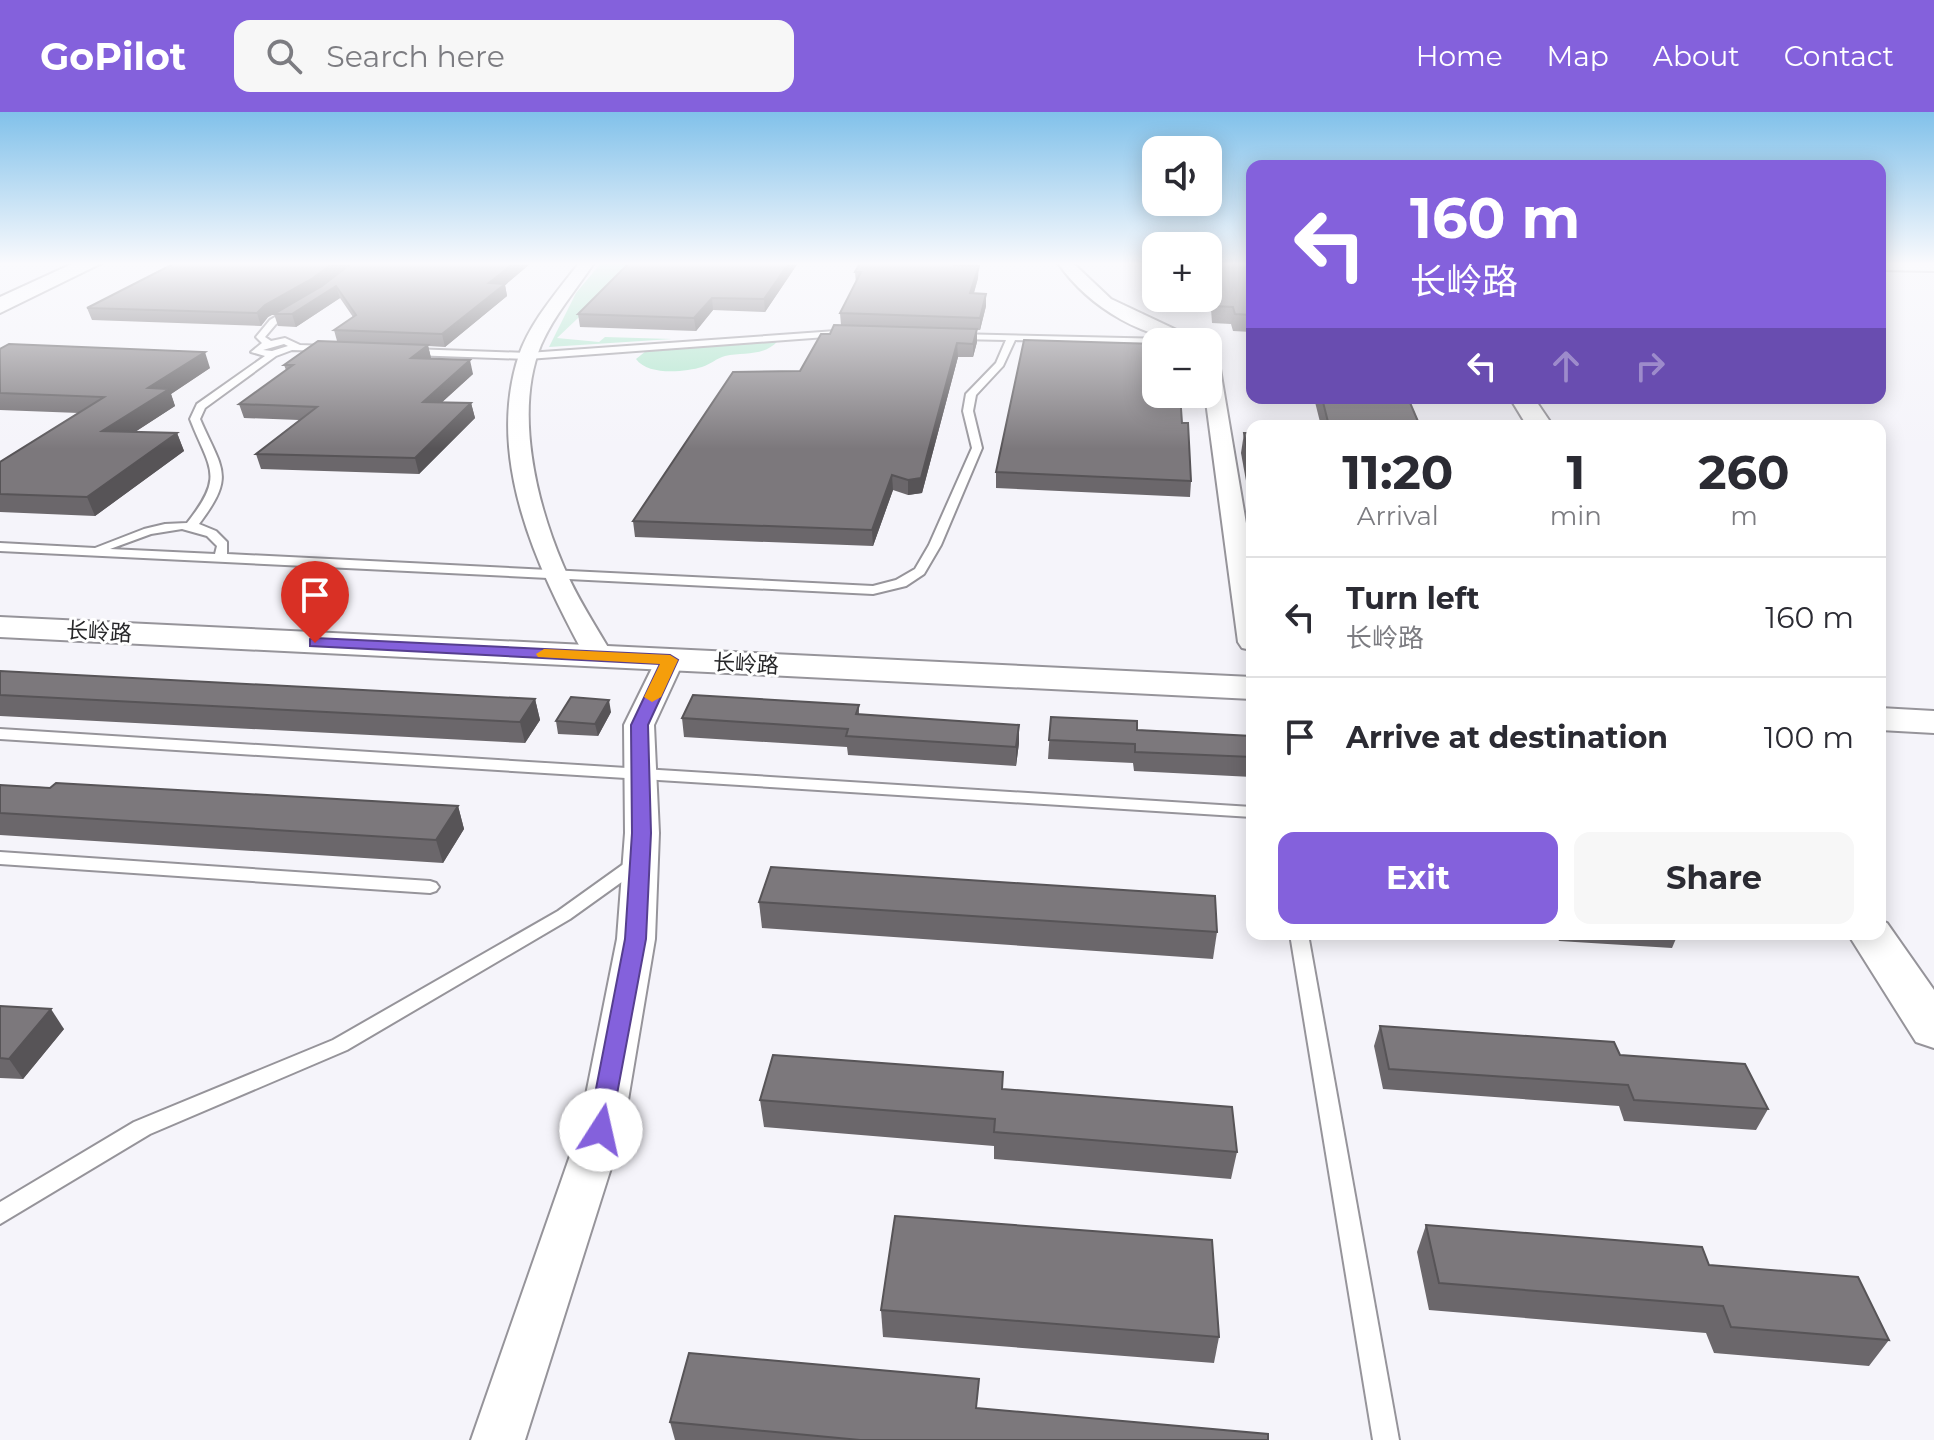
<!DOCTYPE html>
<html lang="en">
<head>
<meta charset="utf-8">
<style>
  :root { --surface:#fff; --page:#f7f7f7; --text:#2b2b33; --muted:#7c7c81; --line:#e1e1e2; --accent:#8461dc }
  body { margin:0; font-family:Montserrat,"Noto Sans SC",sans-serif; background:var(--page); color:var(--text); height:100vh; display:flex; flex-direction:column; font-size:30px; white-space:nowrap }
  * { box-sizing:border-box; margin:0 }
  p { font-size:26px; color:var(--muted) }
  .icon { flex:none; width:44px; height:44px; fill:none; stroke:currentColor; stroke-width:2; stroke-linecap:round; stroke-linejoin:round }
  .map { position:relative; flex:1; overflow:hidden }
  .details { position:absolute; left:1246px; top:308px; width:640px; height:520px; display:flex; flex-direction:column; background:var(--surface); border-radius:16px; box-shadow:0 4px 20px #0003 }
  .details>* { flex:none }
  .guide { position:absolute; left:1246px; top:48px; width:640px; height:244px; border-radius:16px; box-shadow:0 4px 20px #0003; background:#8461dc; color:#fff; overflow:hidden }
  .fabs { position:absolute; left:1142px; top:24px; display:grid; gap:16px }
  .fabs a { display:grid; place-items:center; width:80px; height:80px; border-radius:16px; background:var(--surface); box-shadow:0 4px 20px #0003; font-size:40px }
  .pin { position:absolute; display:grid; place-items:center; width:68px; height:68px; color:#fff; margin:-82px -34px; border-radius:50% 50% 50% 0; rotate:-45deg; box-shadow:0 0 8px #0007 }
  .pin .icon { rotate:45deg }
  .me { position:absolute; width:88px; margin:-44px; rotate:10deg; stroke-linejoin:round; filter:drop-shadow(0 0 6px #0008) }
  .turn { display:flex; align-items:center; gap:28px; height:168px; padding:0 32px; font-size:36px }
  .turn .icon { width:104px; height:104px; stroke-width:2.5 }
  .turn b { display:block; font-size:56px; line-height:68px }
  .lanes { display:flex; align-items:center; height:76px; padding:0 32px; background:#0003; justify-content:center; gap:40px; direction:ltr }
  .lanes .off { opacity:.35 }
  .eta { display:flex; justify-content:space-evenly; align-items:center; height:136px; text-align:center }
  .eta b { font-size:48px; font-weight:700; line-height:56px }
  .cta { display:flex; gap:16px; margin-top:auto; padding:16px 32px }
  .cta a { flex:1; height:92px; border-radius:16px; background:var(--accent); color:#fff; font-size:32px; font-weight:700; line-height:92px; text-align:center }
  .cta a+a { background:var(--page); color:var(--text) }
  ul { padding:0; list-style:none }
  li { display:flex; align-items:center; gap:24px; height:120px; padding:0 32px; border-top:2px solid var(--line) }
  li div { flex:1 }
  li b { display:block; font-size:30px }
  li em { font-style:normal }
  header { display:flex; align-items:center; gap:48px; box-sizing:border-box; height:112px; padding:0 40px; background:var(--accent); color:#fff }
  header strong { font-size:38px }
  nav { display:flex; gap:44px; margin-inline-start:auto; font-size:28px }
  .search { width:560px; height:72px; background:var(--page); display:flex; align-items:center; gap:20px; box-sizing:border-box; padding:0 28px; border-radius:16px; color:var(--muted); font-size:30px }
  .map>svg:first-child { display:block }
  .green { fill:#aae4c8 }
  .lines { fill:none; stroke-linecap:round; stroke-linejoin:round }
  .service-casing { stroke:#96949a; stroke-width:4 }
  .minor-casing { stroke:#96949a; stroke-width:4 }
  .tertiary-casing { stroke:#96949a; stroke-width:4 }
  .secondary-casing { stroke:#96949a; stroke-width:4 }
  .service { fill:#fff; fill-rule:evenodd }
  .minor { fill:#fff; fill-rule:evenodd }
  .tertiary { fill:#fff; fill-rule:evenodd }
  .secondary { fill:#fff; fill-rule:evenodd }
  .wall { fill:#6b676b }
  .shaded-wall { fill:#575457 }
  .building { fill:#7c787c; stroke:#575457; stroke-width:2 }
  .route { fill:#8461dc; stroke:#563f8f; stroke-width:2 }
  .slow { fill:#f59e0b }
  .labels { text-anchor:middle; dominant-baseline:central; stroke-width:6; stroke-linejoin:round; paint-order:stroke }
  .street-label { font-size:22px; fill:#272729; stroke:#fff }
</style>
</head>
<body>
<header>
<strong>GoPilot</strong>
<div class="search"><svg class="icon" aria-label="search" viewBox="0 0 24 24"><circle cx="10" cy="10" r="6"/><path d="M15 15l6 6"/></svg>Search here</div>
<nav><a>Home</a><a>Map</a><a>About</a><a>Contact</a></nav>
</header>
<div class="map">
<svg width="1934" height="1328" viewBox="0 0 1934 1328">
  <rect width="100%" height="100%" fill="#f5f4fa"/>
  <g class="green">
    <path d="M601 151 822 155 636 151 557 226 599 230 605 225 672 227 549 235 576 181Z"/>
    <path d="M778 229C763 245 744 240 725 244 717 246 711 252 702 255 685 260 648 264 636 247L646 239Z"/>
  </g>
  <g class="lines">
    <defs>
      <g id="service">
        <path d="M294 194 298 197 297 199 276 212 265 225 271 229 285 226 300 233 327 234 330 235V239L292 238 276 244 205 296 200 307C222 358 236 363 199 412L216 419 227 430V442L873 474 896 468 915 457 929 433 972 336 963 299 966 282 996 251 1006 228 958 227 955 226V222L1168 227 1173 230H1156V232L1015 228 1003 254 976 283 973 299 982 336 941 433 924 462 906 474 873 482 0 439V431L95 436 144 417 165 412 187 411C225 363 210 358 190 307L197 292 265 244 251 240 262 231 256 225 270 208ZM284 232 288 234 272 239 263 238ZM182 417 207 424 217 434 215 442 110 437 151 422Z"/>
        <path d="M850 218 854 221 853 223 528 247 411 243 406 240 411 237 528 241Z"/>
        <path d="M0 617 1252 695V705L0 627Z"/>
        <path d="M0 740 430 769 436 771 439 775 436 779 430 781 0 752Z"/>
        <path d="M638 744 644 746 647 750 644 754 570 807 347 938 150 1022 0 1112V1090L134 1010 333 928 558 799 632 746Z"/>
        <path d="M1290 822H1308L1399 1328H1373Z"/>
      </g>
      <g id="minor">
        <path d="M579 151H594C576 178 554 203 541 233 514 299 536 390 563 453 576 485 596 514 613 544L609 550H589L585 544C537 456 485 346 519 243 531 209 557 180 579 151Z"/>
        <path d="M1058 151H1073L1111 187 1202 230C1147 230 1089 196 1058 151Z"/>
        <path d="M1880 151H1934V159L1880 158Z"/>
        <path d="M1208 234 1217 239 1252 447V538L1242 536 1238 530 1205 282H1208Z"/>
        <path d="M670 540 680 542 684 548 654 613 659 721 655 827 623 1018 525 1328H471L579 1018 617 827 625 721 624 613 656 548 660 542Z"/>
      </g>
      <g id="tertiary">
        <path d="M1510 286H1534L1553 314H1527Z"/>
        <path d="M0 505 1252 565V587L0 525Z"/>
        <path d="M1880 596 1934 599V621L1880 618Z"/>
        <path d="M1880 808 1887 811 1934 878V936L1916 930 1848 822H1880Z"/>
      </g>
      <path id="secondary" d="M74 151H102L0 201V185Z"/>
    </defs>
    <use href="#service" class="service-casing"/>
    <use href="#minor" class="minor-casing"/>
    <use href="#tertiary" class="tertiary-casing"/>
    <use href="#secondary" class="secondary-casing"/>
    <use href="#service" class="service"/>
    <use href="#minor" class="minor"/>
    <use href="#tertiary" class="tertiary"/>
    <use href="#secondary" class="secondary"/>
  </g>
  <g class="wall">
    <path d="M351 151 316 178 352 151H531L505 173 507 184 445 235 428 234 431 246 473 262 442 290 471 291 475 306 419 362 261 357 256 342 299 308 244 306 239 292 286 258 284 253 337 229 334 218 353 205 340 186 296 215 278 214 274 202 268 205 261 214 92 208 87 196Z"/>
    <path d="M798 151 765 200 713 198 696 219 580 215 578 202Z"/>
    <path d="M860 151H958V154L978 166 974 181 986 182V194L980 218H977V230L973 245H958L922 381 908 383 893 378 873 434 635 425 633 409 800 259 830 222 841 213 840 201 856 171 855 160Z"/>
    <path d="M1208 151H1252V220L1233 219 1231 212 1212 211 1209 169H1208Z"/>
    <path d="M0 237 210 256 171 282 175 294 135 320 177 321 184 339 95 404 0 400V350L79 301 0 298Z"/>
    <path d="M1314 286H1408L1420 314H1321Z"/>
    <path d="M1182 311 1191 369 1190 385 996 376V360Z"/>
    <path d="M1244 321H1252V402L1241 341Z"/>
    <path d="M0 559 535 587 540 608 525 631 0 604Z"/>
    <path d="M859 593V602L1019 631 1016 654 848 643 847 635 684 625 682 606Z"/>
    <path d="M611 600 598 624 558 622 556 609Z"/>
    <path d="M1051 605 1137 618 1252 624V665L1134 659 1133 651 1048 647Z"/>
    <path d="M0 673 458 694 464 717 443 751 0 723Z"/>
    <path d="M759 790 1217 820 1213 847 762 816Z"/>
    <path d="M1556 822H1678L1672 836 1559 829Z"/>
    <path d="M0 894 64 917 23 967 0 966Z"/>
    <path d="M1380 914 1620 943 1768 997 1756 1018 1624 1009 1619 994 1383 977 1374 934Z"/>
    <path d="M1003 978 1237 1040 1231 1067 994 1047V1034L764 1015 760 988Z"/>
    <path d="M1426 1113 1709 1153 1889 1228 1869 1254 1714 1241 1706 1221 1429 1198 1417 1140Z"/>
    <path d="M881 1198 1219 1225 1214 1251 883 1225Z"/>
    <path d="M978 1296 1268 1328H675L670 1310Z"/>
  </g>
  <g class="shaded-wall">
    <path d="M333 151H351L316 178 268 205 261 214 257 201 265 193Z"/>
    <path d="M514 151H531L505 173 507 184 445 235 442 222 489 171Z"/>
    <path d="M789 151H798L765 200 764 187Z"/>
    <path d="M979 154 978 166 970 194V181Z"/>
    <path d="M336 174 340 186 296 215 292 202Z"/>
    <path d="M986 182V194L980 218V206Z"/>
    <path d="M712 186 713 198 696 219 694 206Z"/>
    <path d="M977 217V230L973 245V232Z"/>
    <path d="M957 231 958 245 922 381 908 383V368Z"/>
    <path d="M428 233 431 246H411Z"/>
    <path d="M205 240 210 256 171 282 175 294 110 336 102 319 148 276Z"/>
    <path d="M470 248 473 262 427 304 423 290Z"/>
    <path d="M471 291 475 306 419 362 415 346Z"/>
    <path d="M177 321 184 339 95 404 87 385Z"/>
    <path d="M892 363 893 378 873 434 872 418Z"/>
    <path d="M535 587 540 608 525 631 520 610Z"/>
    <path d="M609 588 611 600 598 624 595 612Z"/>
    <path d="M1019 613V631L1016 654V635Z"/>
    <path d="M458 694 464 717 443 751 436 728Z"/>
    <path d="M51 897 64 917 23 967 9 947Z"/>
  </g>
  <g class="building">
    <path d="M175 151H333L313 166 265 193 257 201 87 196Z"/>
    <path d="M352 151H514L489 171 505 172 442 222 334 218 356 203 336 174 292 202H274L322 174Z"/>
    <path d="M629 151H789L764 187 712 186 694 206 578 202Z"/>
    <path d="M860 151H955L954 153 979 154 970 181 986 182 980 206 840 201 861 160H855Z"/>
    <path d="M1208 151H1252V203L1235 202 1233 195 1214 194 1211 153H1208Z"/>
    <path d="M834 213 977 217 973 232 957 231 921 366 908 368 892 363 872 418 633 409 733 260 800 259 821 222H830Z"/>
    <path d="M1024 228 1156 232V282H1180L1182 311H1188L1191 369 996 360Z"/>
    <path d="M318 229 428 233 411 246 470 248 423 290 471 291 415 346 256 342 317 295 239 292 293 253H284Z"/>
    <path d="M9 232 205 240 148 276 169 277 102 319 177 321 87 385 0 382V350L104 285 0 281V237Z"/>
    <path d="M1322 286H1408L1420 314H1329Z"/>
    <path d="M1244 321H1252V364Z"/>
    <path d="M0 559 535 587 520 610 0 583Z"/>
    <path d="M693 583 859 593 856 602 1019 613 1016 635 846 624 848 617 682 606Z"/>
    <path d="M571 585 609 588 595 612 556 609Z"/>
    <path d="M1051 605 1137 609V618L1252 624V645L1135 640V632L1049 628Z"/>
    <path d="M56 671 458 694 436 728 0 701V673L50 676Z"/>
    <path d="M771 755 1215 784 1217 820 759 790Z"/>
    <path d="M0 894 51 897 9 947 0 946Z"/>
    <path d="M1380 914 1614 930 1620 943 1745 952 1768 997 1634 988 1628 973 1389 957Z"/>
    <path d="M773 943 1003 960 1002 977 1232 995 1237 1040 994 1020 995 1007 760 988Z"/>
    <path d="M895 1104 1212 1128 1219 1225 881 1198Z"/>
    <path d="M1426 1113 1702 1135 1709 1153 1858 1165 1889 1228 1731 1215 1723 1194 1439 1171Z"/>
    <path d="M689 1241 979 1267 976 1296 1268 1322V1328H860L670 1310Z"/>
  </g>
  <linearGradient id="sky" x2="0" y2="1"><stop stop-color="#81c1ea"/><stop offset="0.45" stop-color="#fafafd"/><stop offset="1" stop-color="#fafafd" stop-opacity="0"/></linearGradient>
  <rect width="1934" height="337" fill="url(#sky)"/>
  <path class="route" d="M315 526 670 543 678 548 648 613 651 721 646 827 609 1025 601 1028 592 1025 588 1018 625 827 632 721 631 613 660 552 310 534V527Z"/>
  <path class="slow" d="M544 537 670 543 678 548 661 585 652 590 644 585 660 552 538 545 536 542Z"/>
  <g class="labels">
    <g class="street-label">
      <text transform="translate(99 520) rotate(3)">长岭路</text>
      <text transform="translate(746 552) rotate(3)">长岭路</text>
    </g>
  </g>
</svg>
<div class="fabs">
<a><svg class="icon" aria-label="sound" viewBox="0 0 24 24"><path d="M4 9h4l5-4v14l-5-4H4zM17 9q2 3 0 6"/></svg></a>
<a>+</a>
<a>−</a>
</div>
<div class="pin" style="left:315px;top:531px;background:#d93025"><svg class="icon" aria-label="arrive" viewBox="0 0 24 24"><path d="M6 21V4h12l-3 4 3 4H6"/></svg></div>
<svg class="me" style="left:601px;top:1018px" viewBox="-20 -20 40 40"><circle r="19" fill="#fff"/><path d="M0-13L10 11 0 6-10 11z" fill="#8461dc"/></svg>
<div class="guide">
<div class="turn"><svg class="icon" aria-label="left" viewBox="0 0 24 24"><path d="M17 20v-9H6M10 6l-5 5 5 5"/></svg><div><b>160 m</b>长岭路</div></div>
<div class="lanes"><svg class="icon" aria-label="left" viewBox="0 0 24 24"><path d="M17 20v-9H6M10 6l-5 5 5 5"/></svg><svg class="icon off" aria-label="ahead" viewBox="0 0 24 24"><path d="M12 20V5M6 11l6-6 6 6"/></svg><svg class="icon off" aria-label="right" viewBox="0 0 24 24"><path d="M7 20v-9h11M14 6l5 5-5 5"/></svg></div>
</div>
<section class="details">
<div class="eta">
<div><b>11:20</b><p>Arrival</p></div>
<div><b>1</b><p>min</p></div>
<div><b>260</b><p>m</p></div>
</div>
<ul>
<li><svg class="icon" aria-label="left" viewBox="0 0 24 24"><path d="M17 20v-9H6M10 6l-5 5 5 5"/></svg><div><b>Turn left</b><p>长岭路</p></div><em>160 m</em></li>
<li><svg class="icon" aria-label="arrive" viewBox="0 0 24 24"><path d="M6 21V4h12l-3 4 3 4H6"/></svg><div><b>Arrive at destination</b></div><em>100 m</em></li>
</ul>
<div class="cta"><a>Exit</a><a>Share</a></div>
</section>
</div>
</body>
</html>
